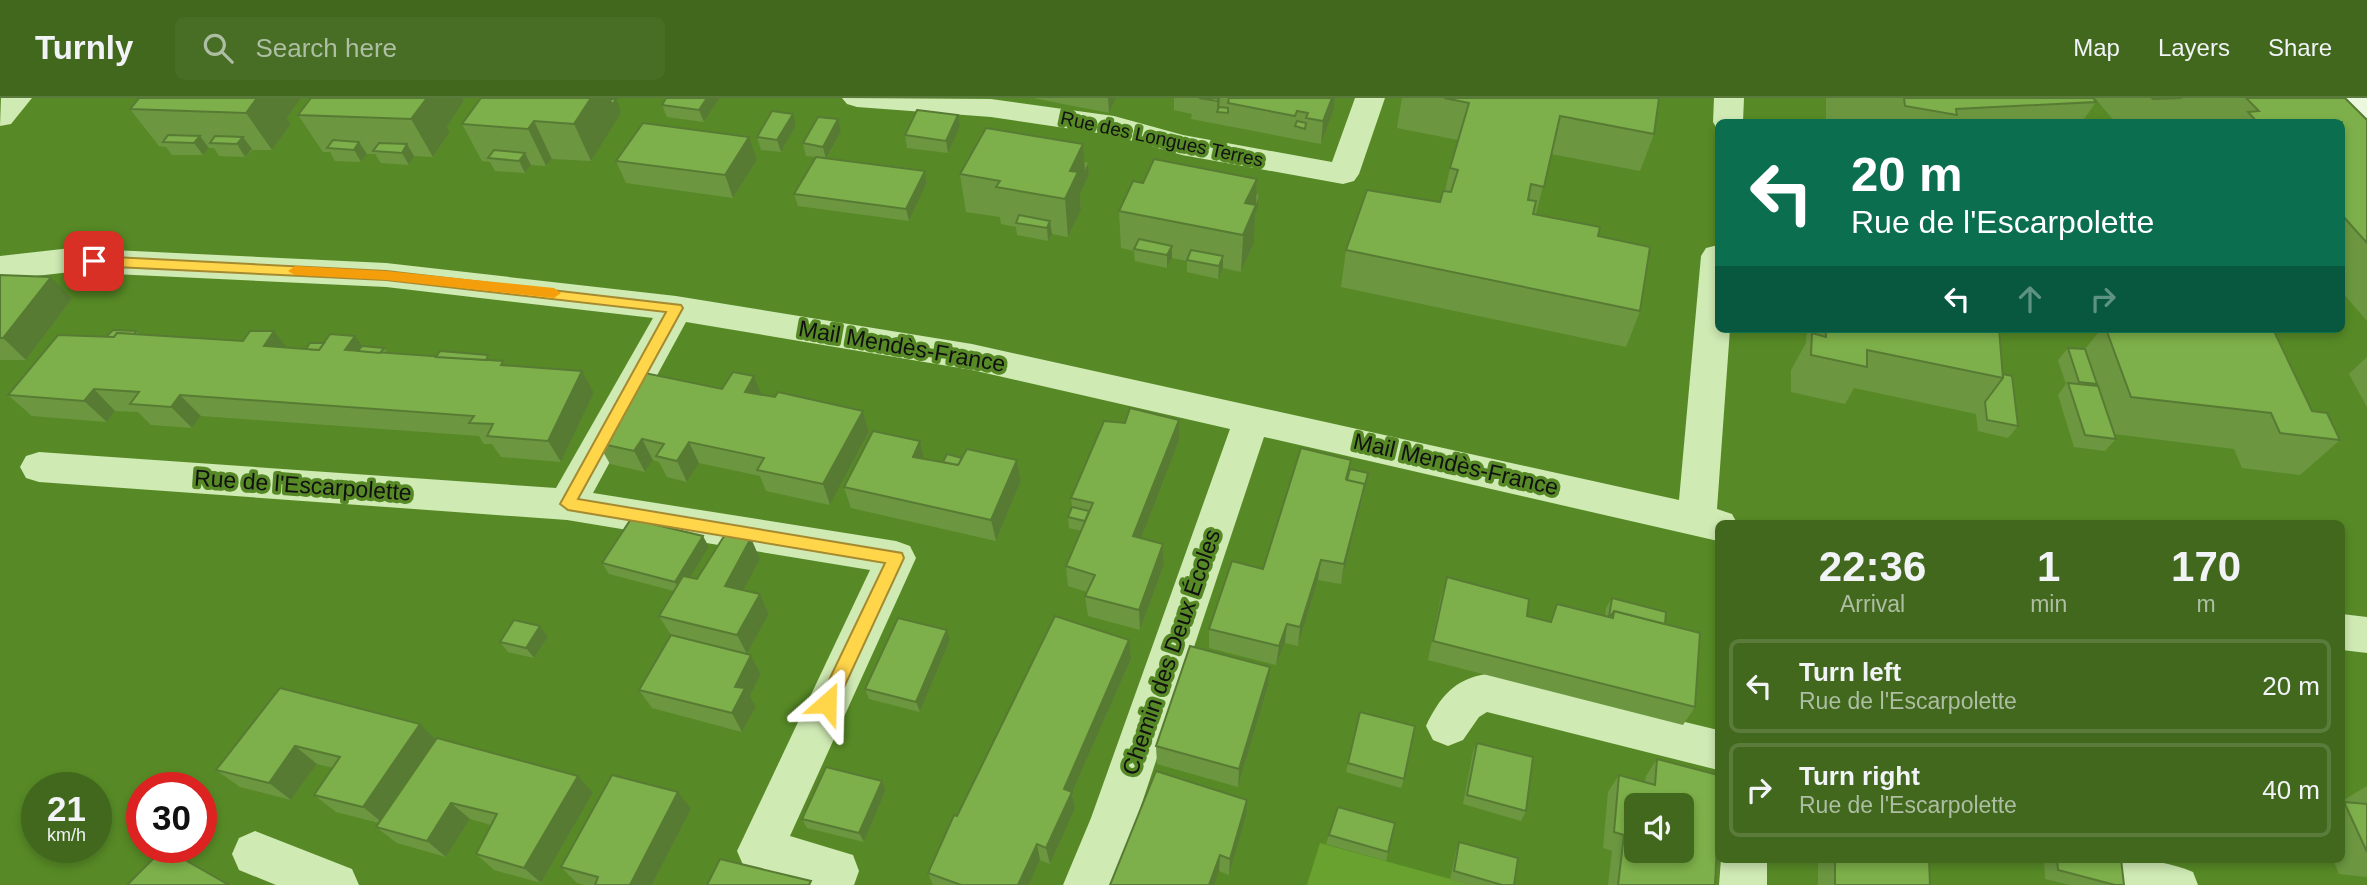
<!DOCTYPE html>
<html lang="en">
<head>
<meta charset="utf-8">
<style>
  :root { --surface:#41681c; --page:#486e25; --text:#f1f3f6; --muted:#aebea3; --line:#5a7b3b }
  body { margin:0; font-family:Arial,sans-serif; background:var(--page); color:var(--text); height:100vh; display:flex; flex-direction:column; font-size:26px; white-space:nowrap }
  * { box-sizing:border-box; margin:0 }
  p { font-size:23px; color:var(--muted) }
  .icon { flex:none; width:38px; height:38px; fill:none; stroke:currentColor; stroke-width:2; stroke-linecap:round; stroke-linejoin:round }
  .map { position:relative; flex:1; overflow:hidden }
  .drawer { position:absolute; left:1715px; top:422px; width:630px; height:343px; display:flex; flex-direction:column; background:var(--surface); border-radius:10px; box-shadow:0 4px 10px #0003 }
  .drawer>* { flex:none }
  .hud { position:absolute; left:1715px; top:21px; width:630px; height:214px; border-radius:10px; box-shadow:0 4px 10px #0003; background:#0b6e4f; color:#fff; overflow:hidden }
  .controls { position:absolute; left:1624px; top:695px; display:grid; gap:14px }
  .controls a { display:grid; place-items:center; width:70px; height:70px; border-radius:10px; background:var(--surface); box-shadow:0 4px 10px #0003; font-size:35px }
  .speed { position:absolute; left:21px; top:674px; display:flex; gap:14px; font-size:35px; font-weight:700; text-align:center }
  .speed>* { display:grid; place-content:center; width:91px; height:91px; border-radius:50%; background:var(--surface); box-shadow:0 4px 10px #0003; line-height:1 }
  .speed small { font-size:18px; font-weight:400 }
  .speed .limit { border:10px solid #d22; background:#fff; color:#111 }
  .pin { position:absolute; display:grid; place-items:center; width:60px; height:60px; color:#fff; margin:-30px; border-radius:14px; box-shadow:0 4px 10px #0006 }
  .me { position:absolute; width:77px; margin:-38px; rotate:25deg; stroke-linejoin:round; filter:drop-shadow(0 0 5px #0008) }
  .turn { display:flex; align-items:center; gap:24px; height:147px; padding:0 21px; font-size:32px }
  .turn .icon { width:91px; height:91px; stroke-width:2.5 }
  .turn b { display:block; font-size:49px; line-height:60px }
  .lanes { display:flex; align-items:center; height:66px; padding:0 21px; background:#0003; justify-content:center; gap:35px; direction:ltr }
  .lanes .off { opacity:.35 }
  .eta { display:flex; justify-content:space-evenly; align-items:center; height:119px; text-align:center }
  .eta b { font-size:42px; font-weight:600; line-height:49px }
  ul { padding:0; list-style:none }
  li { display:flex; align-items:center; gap:21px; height:94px; margin:0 14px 10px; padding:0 7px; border:4px solid var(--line); border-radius:10px }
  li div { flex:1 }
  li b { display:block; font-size:26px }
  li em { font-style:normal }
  header { display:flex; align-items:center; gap:42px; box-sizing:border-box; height:98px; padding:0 35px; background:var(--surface); border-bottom:2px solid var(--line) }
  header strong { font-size:33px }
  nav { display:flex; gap:38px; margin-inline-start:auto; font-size:24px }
  .search { width:490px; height:63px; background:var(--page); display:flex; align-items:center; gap:18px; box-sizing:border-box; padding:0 24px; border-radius:10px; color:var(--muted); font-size:26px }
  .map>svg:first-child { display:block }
  .green { fill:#6aa230 }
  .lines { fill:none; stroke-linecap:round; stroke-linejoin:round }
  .service { fill:#cfeab3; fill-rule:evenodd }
  .minor { fill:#cfeab3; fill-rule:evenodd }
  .secondary { fill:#ebf8de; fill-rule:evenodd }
  .wall { fill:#6c9740 }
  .shaded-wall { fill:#587b34 }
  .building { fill:#7db04a; stroke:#587b34; stroke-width:2; fill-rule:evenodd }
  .route { fill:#ffd54a; stroke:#a68a30; stroke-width:2 }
  .slow { fill:#f59e0b }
  .labels { text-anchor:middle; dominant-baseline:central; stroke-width:7; stroke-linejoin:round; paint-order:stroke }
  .far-street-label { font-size:19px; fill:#111; stroke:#578a26 }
  .street-label { font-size:23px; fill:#111; stroke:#578a26 }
</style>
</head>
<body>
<header>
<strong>Turnly</strong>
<div class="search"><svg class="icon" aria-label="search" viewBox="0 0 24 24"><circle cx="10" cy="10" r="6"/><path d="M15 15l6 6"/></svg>Search here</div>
<nav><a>Map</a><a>Layers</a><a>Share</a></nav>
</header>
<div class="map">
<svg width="2367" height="787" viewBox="0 0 2367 787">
  <rect width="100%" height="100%" fill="#578a26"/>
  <path class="green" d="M1320 745 1472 787H1307Z"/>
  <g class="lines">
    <path class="service" d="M2126 761C2149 761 2171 765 2193 774L2198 787H2119L2115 776 2120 763Z"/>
    <g class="minor">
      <path d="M32 0 11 26 0 28 1 0Z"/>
      <path d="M842 0 991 1 1114 18 1183 37 1332 64 1355 0H1385L1359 76 1354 83 1343 86 1182 57 1112 37 991 19 857 9 847 6Z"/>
      <path d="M1714 0H1744L1743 24H1718L1717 31 1713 24Z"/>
      <path d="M1718 147V231H1730L1717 411 1732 416 1737 425H1718V443L1264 339 1137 720 1111 787H1063L1091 720 1230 331 972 272 686 224 593 395 896 443 910 448 916 460 790 738 853 757 859 773 854 787H803L744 769 737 753 870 472 567 422 39 384 26 380 20 369 26 358 39 354 556 390 653 220 386 189 71 174 0 182V158L71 150 386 165 676 198 972 246 1679 402 1701 158 1706 150Z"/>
      <path d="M2342 516 2367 519V555L2342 552Z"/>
      <path d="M1487 576 1718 632V672L1487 614 1479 619 1463 642 1448 648 1433 642 1426 628C1439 600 1455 580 1487 576Z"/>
      <path d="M255 733 352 771 359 787H276L239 772 232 756 239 740Z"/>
      <path d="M1721 761H1767V787H1719Z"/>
    </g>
    <path class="secondary" d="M2340 0H2367V20L2356 18Z"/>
  </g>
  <g class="wall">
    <path d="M301 0 287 20 291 26 272 52H252L245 59 219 58 214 50H209L203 57H172L166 49 159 48 130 11Z"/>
    <path d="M311 0H462L464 3 447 29 450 34 433 59 414 58 409 67 381 65 375 56H367L361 64 335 63 330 54H323L298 17Z"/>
    <path d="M481 0H609L621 13 591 63 552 61 546 68 531 67 525 75 495 73 490 64 482 63 462 26Z"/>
    <path d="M666 0H720L704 24 667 19 662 7Z"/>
    <path d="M1033 0H1116L1109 15Z"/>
    <path d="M1174 0H1335L1334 12 1321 46 1191 21 1192 16 1174 12Z"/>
    <path d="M1402 0H1659L1654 36 1640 73 1551 56 1536 116 1598 138 1640 213 1626 249 1341 189 1346 152 1440 104 1445 93 1450 70 1458 42 1397 30Z"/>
    <path d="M1826 0H2093L2096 4 2082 24H1840L1826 22Z"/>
    <path d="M2095 0H2345L2367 22V223L2342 194V24H2115Z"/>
    <path d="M796 28 781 54 761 52 757 39Z"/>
    <path d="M960 29 948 55 907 50 905 37Z"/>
    <path d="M841 34 827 60 925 73 927 85 909 123 798 108 794 96 816 59 806 58 803 45Z"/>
    <path d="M757 62 733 100 626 85 616 63Z"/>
    <path d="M1085 64 1088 65 1089 77 1080 96 1081 112 1068 139 1052 136 1048 143 1017 137 1016 129 1001 126 1000 119 966 114 960 76Z"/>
    <path d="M1257 81 1256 96 1259 97 1258 109 1255 117 1254 145 1241 174 1223 170 1218 181 1187 174V163L1172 160 1167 170 1135 163 1134 153 1121 150 1119 113 1143 85Z"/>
    <path d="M0 177 72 201 26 262H0Z"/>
    <path d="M1807 231H1999L2003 276 2018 328 2008 340 1978 333 1976 316 1854 290 1845 306 1791 294V272L1806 245Z"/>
    <path d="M2101 231H2273L2312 313 2340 342 2300 377 2242 370 2234 351 2114 336 2116 341 2105 353 2074 349 2058 297 2066 286 2058 262 2068 250 2085 251Z"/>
    <path d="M136 233 139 236 287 250 306 251 362 248 384 250 388 255 492 263 594 295 561 364 501 359 492 346H484L479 338 201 318 192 330 151 327 138 314 115 313 107 324 32 318 8 297 106 239Z"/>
    <path d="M2367 259V309L2349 276Z"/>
    <path d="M754 278 761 297 863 313 869 334 830 407 766 393 760 378 699 365 687 384 667 379 659 364 653 362 645 374 610 366 598 345Z"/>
    <path d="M1179 322V343L1141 441 1163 446 1164 467 1140 532 1088 518 1085 498 1087 494 1068 488 1066 468 1081 433 1069 430 1068 419 1072 409 1071 400 1125 325Z"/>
    <path d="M920 343 924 361 943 364 962 360 1017 362 1021 383 996 443 851 410 844 389Z"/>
    <path d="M1351 362 1350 371 1366 387 1341 486 1318 482 1298 548 1285 545 1276 567 1209 550V531L1263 471Z"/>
    <path d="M709 449 691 479 697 481 760 461 743 492 760 496 769 516 747 556 751 557 761 576 750 598 756 609 742 634 652 610 639 592 671 537 659 518 674 493 609 476 602 465Z"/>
    <path d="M1447 479 1527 518 1550 523 1557 506 1605 518 1606 510 1612 500 1665 526 1695 609 1683 627 1428 562 1441 499Z"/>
    <path d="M548 539 534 560 508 554 500 544Z"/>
    <path d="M950 542 920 614 869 601 865 591Z"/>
    <path d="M1131 561 1072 695 1075 711 1050 766 1040 762 1029 787H933L928 775 957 718Z"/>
    <path d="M1268 588 1238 689 1157 666 1156 648Z"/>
    <path d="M280 590 436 642 593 695 541 785 494 772 476 756 491 727 470 721 446 759 397 745 376 729 379 725 336 714 314 697 333 670 317 666 291 702 240 689 216 672Z"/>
    <path d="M1360 614 1404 681 1401 690 1346 674Z"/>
    <path d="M1477 645 1526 713 1521 723 1463 706 1473 654Z"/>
    <path d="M1657 661 1715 787H1608L1612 753 1603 750 1608 694 1619 677 1645 684 1646 678Z"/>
    <path d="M882 683 886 692 864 744 807 730 802 721Z"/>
    <path d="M2367 688V779L2339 776 2333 761H2342V703Z"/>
    <path d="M691 711 652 787H585L577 785 561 769Z"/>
    <path d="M1246 719 1229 777 1219 773 1110 787Z"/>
    <path d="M1329 737 1388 754 1386 763 1326 746Z"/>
    <path d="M1459 744 1514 787H1469L1450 782 1456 753Z"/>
    <path d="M1818 761H1929L1930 787H1818Z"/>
    <path d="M2044 761H2121L2124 787H2070L2045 781Z"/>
  </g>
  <g class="shaded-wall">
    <path d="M257 0H301L287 20 291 26 272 52 246 15Z"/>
    <path d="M426 0H462L464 3 447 29 450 34 433 59 411 21Z"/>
    <path d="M591 0H609L618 20 591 63 574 26Z"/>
    <path d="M707 0H720L704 24 699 12Z"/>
    <path d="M1108 0H1116L1109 15Z"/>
    <path d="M1219 0H1220L1219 14H1217V3Z"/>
    <path d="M1332 0H1335L1334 12 1321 46 1323 23Z"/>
    <path d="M616 1 621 13 618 20 612 7Z"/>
    <path d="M793 16 796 28 781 54 777 42Z"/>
    <path d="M958 17 960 29 948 55 946 43Z"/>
    <path d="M838 21 841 34 826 61 823 49Z"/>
    <path d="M534 23 552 61 546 68 528 31Z"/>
    <path d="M200 38 209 50 203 57 194 45Z"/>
    <path d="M243 39 252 51 245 59 237 46Z"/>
    <path d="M749 39 757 62 733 100 725 77Z"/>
    <path d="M359 44 367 56 361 64 354 52Z"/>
    <path d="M407 46 414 58 409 67 402 55Z"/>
    <path d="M1083 46 1085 72 1088 65 1089 77 1080 96 1081 112 1068 139 1065 101 1070 73Z"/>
    <path d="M525 55 531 67 525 75 519 63Z"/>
    <path d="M925 73 927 85 909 123 906 111Z"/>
    <path d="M1257 81 1256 106 1259 97 1258 109 1255 117 1254 145 1241 174 1245 105Z"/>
    <path d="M1050 123 1052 136 1048 143 1047 130Z"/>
    <path d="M1172 148V160L1167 170V157Z"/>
    <path d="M1223 158V170L1218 181 1219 168Z"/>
    <path d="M51 179 72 201 26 262 3 240Z"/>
    <path d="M274 233 291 255 264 248Z"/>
    <path d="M355 238 371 260 345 252Z"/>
    <path d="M582 273 594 295 561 364 548 343Z"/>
    <path d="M754 278 763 300 745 294Z"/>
    <path d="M94 291 115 313 107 324 84 303Z"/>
    <path d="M180 297 201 318 192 330 171 309Z"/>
    <path d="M863 313 869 334 830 407 823 386Z"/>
    <path d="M1179 322V343L1134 459 1133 438Z"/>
    <path d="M642 341 653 362 645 374 634 353Z"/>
    <path d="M920 343 925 364 913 359Z"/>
    <path d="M689 344 699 365 687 384 677 363Z"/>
    <path d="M1017 362 1021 383 996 443 991 422Z"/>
    <path d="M1368 375 1361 406 1341 486 1344 466Z"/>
    <path d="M703 438 709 449 681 495 675 484Z"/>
    <path d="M751 440 760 461 735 508 725 488Z"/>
    <path d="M1163 446 1164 467 1140 532 1139 512Z"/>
    <path d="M1321 462 1318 482 1298 548 1300 529Z"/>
    <path d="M760 496 769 516 747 556 737 537Z"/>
    <path d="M1287 526 1285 545 1276 567 1279 548Z"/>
    <path d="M540 528 548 539 534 560 526 550Z"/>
    <path d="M947 532 950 542 920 614 916 604Z"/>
    <path d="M1129 542 1131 561 1072 695 1075 711 1050 766 1046 750 1064 691Z"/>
    <path d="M751 557 761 576 750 598 756 609 742 634 732 615 735 589Z"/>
    <path d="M1270 569 1268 588 1238 689 1239 671Z"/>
    <path d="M420 626 438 644 384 726 363 709Z"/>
    <path d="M295 648 317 666 291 702 269 685Z"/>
    <path d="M578 678 593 695 541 785 524 770Z"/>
    <path d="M882 683 886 692 864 744 859 735Z"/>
    <path d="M678 694 691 711 652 787H630Z"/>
    <path d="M1247 702 1246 719 1229 777 1230 761Z"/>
    <path d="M451 705 470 721 446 759 427 743Z"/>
    <path d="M1037 746 1040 762 1029 787H1018Z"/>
    <path d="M1220 757 1219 773 1214 787H1209Z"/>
  </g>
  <g class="building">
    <path d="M139 0H257L246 15 130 11Z"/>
    <path d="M311 0H427L411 21 298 17Z"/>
    <path d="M481 0H591L574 26 534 23 528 31 462 26Z"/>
    <path d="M666 0H707L699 12 662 7Z"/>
    <path d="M1199 0H1219L1217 3Z"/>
    <path d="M1229 0H1332L1323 23 1306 20 1308 15 1297 13 1295 18 1228 5Z"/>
    <path d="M1444 0H1659L1654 36 1560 18 1544 89 1531 86 1528 102 1536 103 1533 116 1600 129 1598 138 1650 149 1640 213 1346 152 1367 92 1440 104 1443 93 1451 94 1458 72 1450 70 1469 5Z"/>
    <path d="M1904 0H2093L2096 4 1956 11 1957 17 1905 8Z"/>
    <path d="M2152 0H2182L2153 1Z"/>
    <path d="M2246 0H2345L2367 22V145L2342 117V24H2257L2248 14 2259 13Z"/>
    <path d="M610 1H616L612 7Z"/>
    <path d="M1219 9 1228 10V15L1217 14Z"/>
    <path d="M917 12 958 17 946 43 905 37Z"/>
    <path d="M772 13 793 16 777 42 757 39Z"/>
    <path d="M818 19 838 21 823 49 803 45Z"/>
    <path d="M1297 23 1306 25 1305 31 1295 28Z"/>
    <path d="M643 25 749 39 725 77 616 63Z"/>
    <path d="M986 30 1083 46 1070 73 1078 74 1065 101 996 89 1000 83 960 76Z"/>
    <path d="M168 37 200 38 194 45 163 44Z"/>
    <path d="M215 38 243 39 237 46 210 45Z"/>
    <path d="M333 42 359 44 354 52 327 50Z"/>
    <path d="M379 45 407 46 402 55 373 53Z"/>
    <path d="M494 52 525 55 519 63 488 60Z"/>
    <path d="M816 59 925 73 906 111 794 96Z"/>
    <path d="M1154 61 1257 81 1245 105 1256 107 1243 137 1119 113 1133 83 1143 85Z"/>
    <path d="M1019 117 1050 123 1047 130 1016 125Z"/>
    <path d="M1139 141 1172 148 1167 157 1134 151Z"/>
    <path d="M1191 152 1223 158 1219 168 1187 162Z"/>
    <path d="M0 177 51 179 3 240H0Z"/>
    <path d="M1826 231H1999L2003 280 1867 252V269L1811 257 1812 235 1826 239Z"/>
    <path d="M2106 231H2273L2312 313 2327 315 2340 342 2280 335 2271 315 2131 299Z"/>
    <path d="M113 232 136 233 134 236 117 235 114 239H106Z"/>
    <path d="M250 233H274L264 248 319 252 330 236 355 238 345 252 503 263 501 267 582 273 548 343 487 338 493 326 469 325 474 318 180 297 171 309 130 306 139 294 94 291 84 303 8 297 58 237 114 239 117 235 243 243Z"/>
    <path d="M310 245H324L319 252 306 251Z"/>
    <path d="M362 248 384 250 380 255 358 253Z"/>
    <path d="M2068 250 2085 251 2097 286 2079 284Z"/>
    <path d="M440 253 488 257 486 262 436 259Z"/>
    <path d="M733 274 754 278 745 294 775 299 778 294 863 313 823 386 757 372 764 360 689 344 677 363 656 358 664 346 642 341 634 353 598 345 645 275 722 291Z"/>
    <path d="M2003 276 2012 278 2018 328 1987 322 1985 304 2003 280Z"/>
    <path d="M2068 285 2098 288 2116 341 2085 337Z"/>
    <path d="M1130 310 1179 322 1133 438 1163 446 1139 512 1085 498 1095 477 1066 468 1093 405 1071 400 1104 323 1125 325Z"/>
    <path d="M873 333 920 343 913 359 958 367 967 351 1017 362 991 422 844 389Z"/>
    <path d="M1301 350 1351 362 1346 381 1365 386 1344 466 1321 462 1300 529 1287 526 1279 548 1209 531 1232 463 1263 471Z"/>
    <path d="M947 356 962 360 958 367 943 364Z"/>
    <path d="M1350 371 1368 375 1363 395 1365 386 1347 382Z"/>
    <path d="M1072 409 1089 413 1085 423 1068 419Z"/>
    <path d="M631 421 703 438 675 484 602 465Z"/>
    <path d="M726 435 751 440 725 488 760 496 737 537 659 518 683 478 697 481Z"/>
    <path d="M1447 479 1529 501 1527 518 1551 524 1557 506 1613 520 1614 513 1700 535 1695 609 1433 543Z"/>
    <path d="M1612 500 1666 514 1665 526 1614 513 1610 519H1609Z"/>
    <path d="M1055 518 1129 542 1064 691 1072 694 1046 750 1037 746 1018 787H961L928 775 954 717 957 718Z"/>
    <path d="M898 520 947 532 916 604 865 591Z"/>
    <path d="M514 522 540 528 526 550 500 544Z"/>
    <path d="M671 537 751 557 735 589 745 590 732 615 639 592Z"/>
    <path d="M1190 548 1270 569 1239 671 1156 648Z"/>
    <path d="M280 590 420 626 363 709 314 697 340 659 295 648 269 685 216 672Z"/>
    <path d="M1360 614 1415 628 1404 681 1348 665Z"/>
    <path d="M437 640 578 678 524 770 476 756 497 716 451 705 427 743 376 729Z"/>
    <path d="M1477 645 1533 659 1526 713 1467 697Z"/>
    <path d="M1657 661 1718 677V723L1715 787H1618L1624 737 1614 734 1619 677 1655 687ZM1636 707H1682V752H1636Z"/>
    <path d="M826 669 882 683 859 735 802 721Z"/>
    <path d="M1156 673 1247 702 1230 761 1220 757 1209 787H1110Z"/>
    <path d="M612 677 678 694 630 787H595L598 779 561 769Z"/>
    <path d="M2344 704 2367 706V754Z"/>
    <path d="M1338 709 1395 725 1388 754 1329 737Z"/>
    <path d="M1459 744 1518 760 1514 787H1502L1454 773Z"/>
    <path d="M164 750 229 787H127Z"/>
    <path d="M720 761 811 783 809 787H707Z"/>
    <path d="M1835 761H1929L1930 787H1835Z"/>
    <path d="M2057 761H2121L2124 787H2115L2058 772Z"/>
  </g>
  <path class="route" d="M94 158 386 173 681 207 683 210 578 401 902 455 904 460 834 611 827 613 821 611 818 605 885 465 568 412 560 406 666 214 386 182 94 168 87 163Z"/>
  <path class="slow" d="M295 168 386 173 554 190 561 195 554 200 386 182 295 177 288 173Z"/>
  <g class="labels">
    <g class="far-street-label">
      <text transform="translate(1162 41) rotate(12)">Rue des Longues Terres</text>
    </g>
    <g class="street-label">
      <text transform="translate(902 248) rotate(10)">Mail Mendès-France</text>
      <text transform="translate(1456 366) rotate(13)">Mail Mendès-France</text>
      <text transform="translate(303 387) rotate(4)">Rue de l'Escarpolette</text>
      <text transform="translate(1171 554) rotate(-71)">Chemin des Deux Écoles</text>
    </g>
  </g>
</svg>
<div class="controls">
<a><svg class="icon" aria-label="sound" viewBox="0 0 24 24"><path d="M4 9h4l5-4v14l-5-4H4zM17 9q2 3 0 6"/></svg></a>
</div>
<div class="speed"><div>21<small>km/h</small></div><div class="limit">30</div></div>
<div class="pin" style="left:94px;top:163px;background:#d93025"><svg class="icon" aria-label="arrive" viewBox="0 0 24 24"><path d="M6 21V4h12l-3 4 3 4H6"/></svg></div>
<svg class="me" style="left:827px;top:605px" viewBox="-20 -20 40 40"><path d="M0-17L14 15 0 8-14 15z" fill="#ffd54a" stroke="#fff" stroke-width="4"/></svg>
<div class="hud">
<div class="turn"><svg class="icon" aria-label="left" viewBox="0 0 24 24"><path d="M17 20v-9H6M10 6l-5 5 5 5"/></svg><div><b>20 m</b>Rue de l'Escarpolette</div></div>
<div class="lanes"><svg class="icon" aria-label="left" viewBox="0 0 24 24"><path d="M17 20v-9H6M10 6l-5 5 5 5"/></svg><svg class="icon off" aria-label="ahead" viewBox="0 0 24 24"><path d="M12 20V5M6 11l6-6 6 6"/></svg><svg class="icon off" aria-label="right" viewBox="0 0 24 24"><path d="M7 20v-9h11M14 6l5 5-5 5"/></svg></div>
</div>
<section class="drawer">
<div class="eta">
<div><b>22:36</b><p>Arrival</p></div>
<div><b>1</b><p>min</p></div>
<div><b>170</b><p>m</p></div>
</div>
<ul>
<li><svg class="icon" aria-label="left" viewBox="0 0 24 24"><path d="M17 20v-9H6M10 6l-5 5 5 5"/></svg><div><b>Turn left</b><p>Rue de l'Escarpolette</p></div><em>20 m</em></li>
<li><svg class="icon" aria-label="right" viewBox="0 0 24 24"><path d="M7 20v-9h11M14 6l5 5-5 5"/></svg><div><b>Turn right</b><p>Rue de l'Escarpolette</p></div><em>40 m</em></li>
</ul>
</section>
</div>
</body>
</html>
